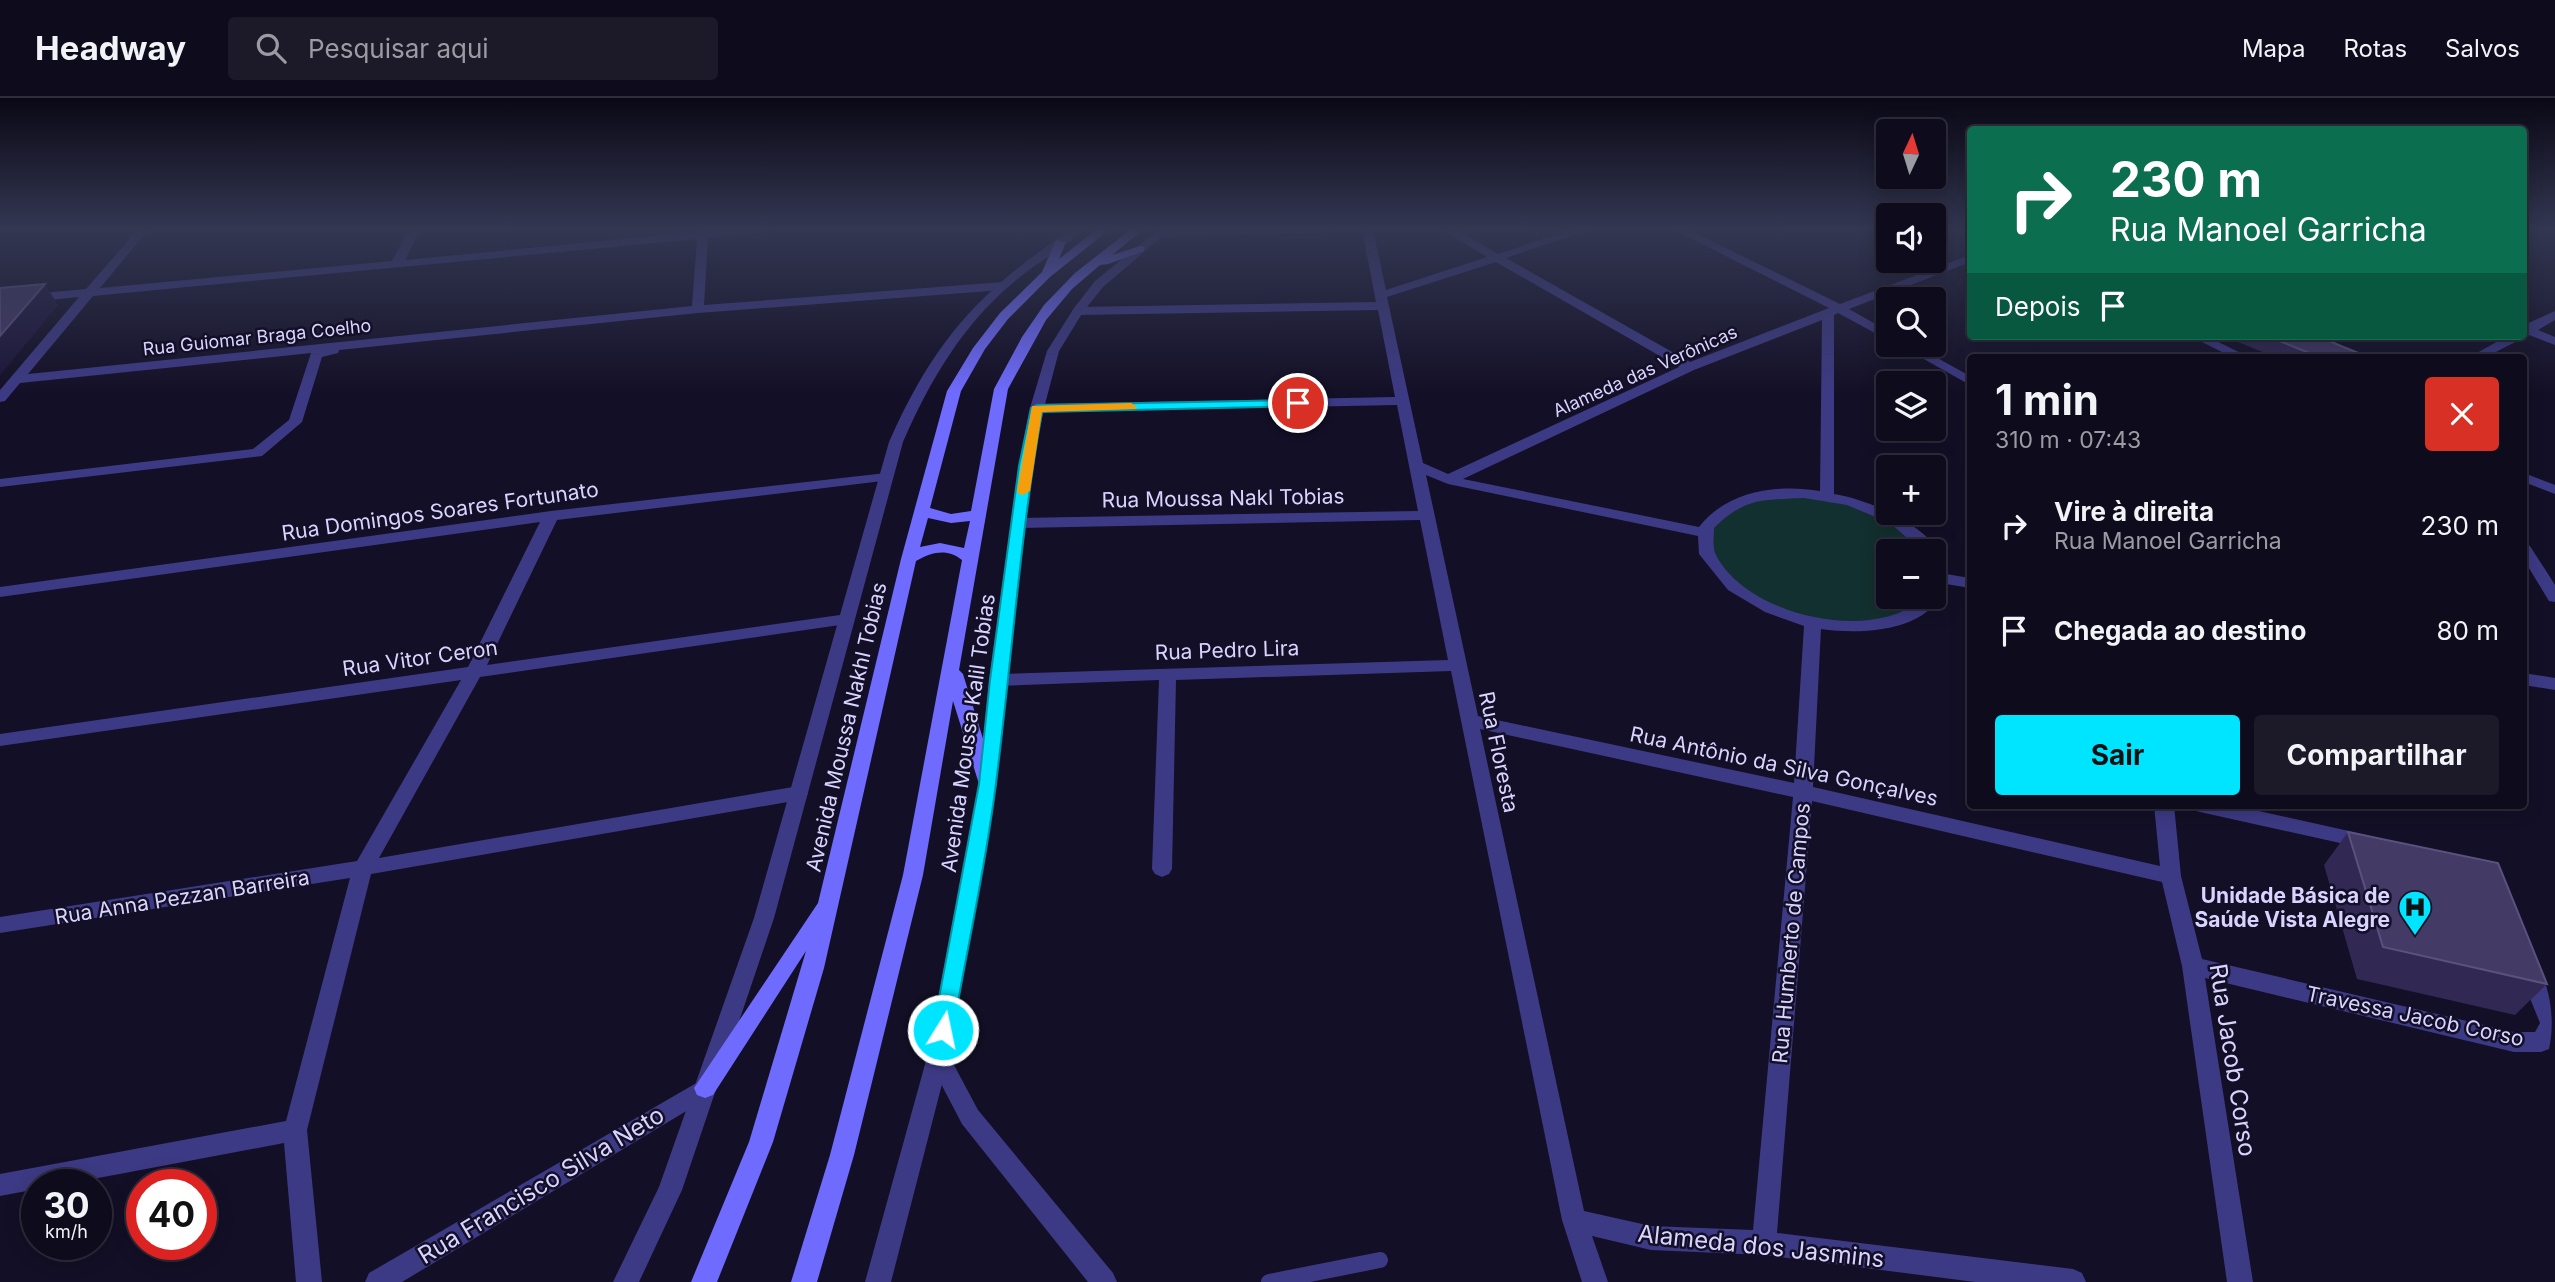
<!DOCTYPE html>
<html lang="pt">
<head>
<meta charset="utf-8">
<style>
  :root { --surface:#0e0b1c; --page:#1c1929; --text:#f1f3f6; --muted:#9b9ba3; --line:#2e2b3b; --accent:#00e5ff }
  body { margin:0; font-family:Inter,sans-serif; background:var(--page); color:var(--text); height:100vh; display:flex; flex-direction:column; font-size:26px; white-space:nowrap }
  * { box-sizing:border-box; margin:0 }
  p { font-size:23px; color:var(--muted) }
  .icon { flex:none; width:38px; height:38px; fill:none; stroke:currentColor; stroke-width:2; stroke-linecap:round; stroke-linejoin:round }
  .map { position:relative; flex:1; overflow:hidden }
  .drawer { position:absolute; left:1967px; top:256px; width:560px; height:455px; display:flex; flex-direction:column; background:var(--surface); border-radius:7px; box-shadow:0 4px 18px #0003,0 0 0 2px var(--line) }
  .drawer>* { flex:none }
  .guide { position:absolute; left:1967px; top:28px; width:560px; height:214px; border-radius:7px; box-shadow:0 4px 18px #0003,0 0 0 2px var(--line); background:#0b6e4f; color:#fff; overflow:hidden }
  .needle { width:46px; rotate:4deg }
  .buttons { position:absolute; left:1876px; top:21px; display:grid; gap:14px }
  .buttons a { display:grid; place-items:center; width:70px; height:70px; border-radius:7px; background:var(--surface); box-shadow:0 4px 18px #0003,0 0 0 2px var(--line); font-size:35px }
  .speed { position:absolute; left:21px; top:1071px; display:flex; gap:14px; font-size:35px; font-weight:700; text-align:center }
  .speed>* { display:grid; place-content:center; width:91px; height:91px; border-radius:50%; background:var(--surface); box-shadow:0 4px 18px #0003,0 0 0 2px var(--line); line-height:1 }
  .speed small { font-size:18px; font-weight:400 }
  .speed .limit { border:10px solid #d22; background:#fff; color:#111 }
  .pin { position:absolute; display:grid; place-items:center; width:60px; height:60px; color:#fff; margin:-30px; border:4px solid #fff; border-radius:50%; box-shadow:0 2px 7px #0007 }
  .me { position:absolute; width:77px; margin:-38px; rotate:10deg; stroke-linejoin:round; filter:drop-shadow(0 0 5px #0008) }
  .turn { display:flex; align-items:center; gap:24px; height:147px; padding:0 28px; font-size:32px }
  .turn .icon { width:91px; height:91px; stroke-width:2.5 }
  .turn b { display:block; font-size:49px; line-height:60px }
  .then { display:flex; align-items:center; height:66px; padding:0 28px; background:#0003; gap:14px; font-size:26px }
  .round { display:grid; place-items:center; flex:none; width:74px; height:74px; border-radius:7px; background:var(--page) }
  .summary { display:flex; align-items:center; justify-content:space-between; height:119px; padding:0 28px }
  h1 { font-size:42px; font-weight:700; line-height:52px }
  .cta { display:flex; gap:14px; margin-top:auto; padding:14px 28px }
  .cta a { flex:1; height:80px; border-radius:7px; background:var(--accent); color:#111; font-size:28px; font-weight:700; line-height:80px; text-align:center }
  .cta a+a { background:var(--page); color:var(--text) }
  ul { padding:0; list-style:none }
  li { display:flex; align-items:center; gap:21px; height:105px; padding:0 28px }
  li div { flex:1 }
  li b { display:block; font-size:26px }
  li em { font-style:normal }
  header { display:flex; align-items:center; gap:42px; box-sizing:border-box; height:98px; padding:0 35px; background:var(--surface); border-bottom:2px solid var(--line) }
  header strong { font-size:33px }
  nav { display:flex; gap:38px; margin-inline-start:auto; font-size:24px }
  .search { width:490px; height:63px; background:var(--page); display:flex; align-items:center; gap:18px; box-sizing:border-box; padding:0 24px; border-radius:7px; color:var(--muted); font-size:26px }
  .map>svg:first-child { display:block }
  .green { fill:#12302f }
  .lines { fill:none; stroke-linecap:round; stroke-linejoin:round }
  .service { stroke:#3d3a85; stroke-width:16 }
  .minor { fill:#3d3a85; fill-rule:evenodd }
  .tertiary { fill:#3d3a85; fill-rule:evenodd }
  .secondary { fill:#6f6bff; fill-rule:evenodd }
  .wall { fill:#312854 }
  .shaded-wall { fill:#1d163a }
  .building { fill:#433a66; stroke:#5a527e; stroke-width:2 }
  .route { fill:#00e5ff; stroke:#0095a6; stroke-width:2 }
  .slow { fill:#f59e0b }
  .labels { text-anchor:middle; dominant-baseline:central; stroke-width:5; stroke-linejoin:round; paint-order:stroke }
  .far-street-label { font-size:18px; fill:#d9d4ff; stroke:#130f26 }
  .street-label { font-size:21px; fill:#d9d4ff; stroke:#130f26 }
  .poi-label { font-size:21px; font-weight:bold; fill:#d9d4ff; stroke:#130f26; text-anchor:end }
  .near-street-label { font-size:24px; fill:#d9d4ff; stroke:#130f26 }
</style>
</head>
<body>
<header>
<strong>Headway</strong>
<div class="search"><svg class="icon" aria-label="search" viewBox="0 0 24 24"><circle cx="10" cy="10" r="6"/><path d="M15 15l6 6"/></svg>Pesquisar aqui</div>
<nav><a>Mapa</a><a>Rotas</a><a>Salvos</a></nav>
</header>
<div class="map">
<svg width="2555" height="1184" viewBox="0 0 2555 1184">
  <rect width="100%" height="100%" fill="#130f26"/>
  <path class="green" d="M1788 395C1839 405 1893 407 1925 453H1888V499H1927L1925 502C1915 508 1903 518 1892 521 1837 533 1738 515 1713 457 1710 451 1709 443 1708 436L1726 412Z"/>
  <g class="lines">
    <path class="service" d="M1269 1184 1380 1162"/>
    <g class="minor">
      <path d="M138 131H149L100 190 392 163 409 131H420L405 162 697 134V131H775L770 134 708 140 704 207 1003 184 1009 188 1003 192 698 215 339 252 338 255 322 259 302 324 262 358 0 389V381L253 351 289 322 311 255 20 285 5 303 0 304V292L79 199 0 207V199L86 191ZM697 141 692 208 28 276 93 198Z"/>
      <path d="M1202 131H1336L1331 134 1160 139 1154 136 1160 133Z"/>
      <path d="M1362 131H1373L1386 192 1487 159 1441 131H1455L1498 156 1573 131H1591L1506 160 1690 264 1829 210 1672 131H1687L1840 206 1970 157V164L1849 211 1888 233V242L1838 215 1834 217V396C1867 401 1924 426 1940 455 1944 461 1945 469 1946 476L1970 480V490L1946 486C1932 534 1863 537 1821 531L1813 689 2160 768 2154 707H2174L2181 778 2202 861 2514 934H2535L2540 925 2519 873 2522 867 2530 864 2538 867C2551 893 2555 924 2549 951L2541 954H2514L2205 880 2253 1184H2227L2182 868 2162 784 1812 703 1777 1135 2073 1171 2082 1175 2086 1184H1975L1764 1157 1651 1152 1592 1138 1608 1184H1582L1562 1122 1451 573 1176 582 1172 771 1169 776 1162 779 1155 776 1152 771 1159 582 998 588 989 582 998 576 1448 562 1420 422 1020 430 1012 425 1020 420 1418 413 1397 307 1037 314 1030 310 1037 306 1395 299 1378 212 1078 217 1072 213 1078 209 1376 204ZM1496 164 1679 269 1448 376 1423 365 1387 199ZM1822 222 1820 393C1776 386 1727 393 1699 429L1463 381 1694 272ZM1426 377 1448 386 1698 438 1699 456 1728 492 1765 514 1804 528 1794 685 1478 618ZM1804 400 1847 407 1890 425 1922 453H1934V499H1924C1874 547 1747 518 1716 457 1712 450 1714 438 1714 430 1744 400 1763 402 1804 400ZM1480 631 1793 699 1753 1132 1651 1128 1584 1113Z"/>
      <path d="M1951 131 1970 134V141Z"/>
      <path d="M2555 213V222L2538 232 2555 239V247L2529 237 2486 259H2470L2507 238H2524V227Z"/>
      <path d="M2190 238H2206L2249 259H2232Z"/>
      <path d="M1899 247H1914L1970 278V287Z"/>
      <path d="M886 375 891 376 893 379 891 382 557 422 487 567 847 516 855 521 847 526 480 579 379 760 799 688 806 690 808 695 806 700 799 702 371 776 307 1032 322 1184H296L284 1045 61 1087H37V1091L0 1098V1076L286 1023 350 780 0 835V819L357 763 461 582 0 648V636L468 569 540 424 0 499V489L551 413Z"/>
      <path d="M2524 375 2555 387V396L2524 384Z"/>
      <path d="M2524 446 2530 448 2555 487V504L2549 503 2524 462Z"/>
      <path d="M2524 575 2555 580V592L2524 587Z"/>
      <path d="M2190 707H2232L2367 737 2374 739 2377 744 2374 749 2367 751 2200 714 2193 712Z"/>
      <path d="M938 949 946 952 978 1012 1113 1175 1117 1184H1088L962 1026 927 959 930 952Z"/>
      <path d="M705 980 713 983 716 990 713 997 402 1184H365L369 1175Z"/>
    </g>
    <g class="tertiary">
      <path d="M1071 131H1084C1064 151 1037 164 1015 183 963 226 930 282 903 344L774 820 682 1092 639 1184H613L659 1089 754 820 889 344C935 241 978 195 1071 131Z"/>
      <path d="M1159 131H1171L1103 189 1083 214 1059 253 1044 310 1033 368 1007 582 997 686 949 959 891 1184H865L927 959 979 686 989 582 1019 368 1030 310 1047 253 1074 210 1095 183Z"/>
    </g>
    <path class="secondary" d="M1097 131H1110L1050 179 1008 221 985 251 961 293 930 410 951 416 971 413 994 291 1022 239 1044 207 1075 175 1131 131H1144L1112 157 1140 148 1144 149V153L1108 166 1100 167 1072 191 1046 222 1008 291 959 572 963 576 997 686 995 691H981L979 686 953 603 923 777 854 1057 817 1184H791L830 1057 903 777 962 462C947 450 932 454 916 463L824 870 773 1044 717 1184H691L749 1044 806 853 713 997 705 1000 697 997 694 990 818 805 901 461 947 293 973 250 1000 215 1042 174 1056 142 1066 144 1059 161ZM928 420 951 425 970 423 964 450 940 445 920 449Z"/>
  </g>
  <g class="wall">
    <path d="M2223 238H2317L2368 259H2275Z"/>
    <path d="M2348 734 2547 886 2515 917 2357 881 2324 767Z"/>
  </g>
  <path class="shaded-wall" d="M45 186 58 207 0 277V238Z"/>
  <g class="building">
    <path d="M45 186 0 238V190Z"/>
    <path d="M2267 238H2317L2368 259H2319Z"/>
    <path d="M2348 734 2498 765 2547 886 2383 849Z"/>
  </g>
  <linearGradient id="sky" x2="0" y2="1"><stop stop-color="#0a0815"/><stop offset="0.44" stop-color="#333752"/><stop offset="1" stop-color="#333752" stop-opacity="0"/></linearGradient>
  <rect width="2555" height="297" fill="url(#sky)"/>
  <path class="route" d="M1298 302 1303 303V308L1042 314C1020 437 1012 561 996 685 986 768 967 850 953 932L950 938 943 941 936 938 933 932 979 686 990 582 1019 368 1031 310 1037 307Z"/>
  <path class="slow" d="M1131 305 1137 309 1136 311 1042 314 1030 393 1023 397 1019 396 1017 393 1032 308Z"/>
  <defs>
    <symbol id="hospital-pin" viewBox="-11 -11 22 30"><path d="M0 17L-7.5 6A9.5 9.5 0 1 1 7.5 6Z" fill="#00e5ff" stroke="#130f26"/><path d="M-5-5h3v3.5h4V-5h3V5h-3V1.5h-4V5h-3Z" fill="#111"/></symbol>
  </defs>
  <g fill-rule="evenodd">
    <use href="#hospital-pin" x="2396" y="790" width="38" height="52"/>
  </g>
  <g class="labels">
    <g class="far-street-label">
      <text transform="translate(257 239) rotate(-6)">Rua Guiomar Braga Coelho</text>
      <text transform="translate(1645 273) rotate(-24)">Alameda das Verônicas</text>
    </g>
    <g class="street-label">
      <text transform="translate(1223 400) rotate(-1)">Rua Moussa Nakl Tobias</text>
      <text transform="translate(440 413) rotate(-8)">Rua Domingos Soares Fortunato</text>
      <text transform="translate(1227 552) rotate(-2)">Rua Pedro Lira</text>
      <text transform="translate(420 560) rotate(-8)">Rua Vitor Ceron</text>
      <text transform="translate(846 629) rotate(-77)">Avenida Moussa Nakhl Tobias</text>
      <text transform="translate(968 635) rotate(-82)">Avenida Moussa Kalil Tobias</text>
      <text transform="translate(1499 654) rotate(78)">Rua Floresta</text>
      <text transform="translate(1784 668) rotate(12)">Rua Antônio da Silva Gonçalves</text>
      <text transform="translate(182 799) rotate(-9)">Rua Anna Pezzan Barreira</text>
      <text transform="translate(1791 835) rotate(-85)">Rua Humberto de Campos</text>
      <text transform="translate(2415 918) rotate(12)">Travessa Jacob Corso</text>
    </g>
    <g class="poi-label">
      <text x="2390" y="797">Unidade Básica de<tspan x="2390" dy="24">Saúde Vista Alegre</tspan></text>
    </g>
    <g class="near-street-label">
      <text transform="translate(2233 962) rotate(81)">Rua Jacob Corso</text>
      <text transform="translate(541 1087) rotate(-31)">Rua Francisco Silva Neto</text>
      <text transform="translate(1761 1148) rotate(6)">Alameda dos Jasmins</text>
    </g>
  </g>
</svg>
<div class="buttons">
<a><svg class="needle" viewBox="-14 -14 28 28"><path d="M0-13l5 13h-10z" fill="#e53935"/><path d="M0 13l5-13h-10z" fill="#9b9ba3"/></svg></a>
<a><svg class="icon" aria-label="sound" viewBox="0 0 24 24"><path d="M4 9h4l5-4v14l-5-4H4zM17 9q2 3 0 6"/></svg></a>
<a><svg class="icon" aria-label="search" viewBox="0 0 24 24"><circle cx="10" cy="10" r="6"/><path d="M15 15l6 6"/></svg></a>
<a><svg class="icon" aria-label="layers" viewBox="0 0 24 24"><path d="M12 4l9 5-9 5-9-5zM3 14l9 5 9-5"/></svg></a>
<a>+</a>
<a>−</a>
</div>
<div class="speed"><div>30<small>km/h</small></div><div class="limit">40</div></div>
<div class="pin" style="left:1298px;top:305px;background:#d93025"><svg class="icon" aria-label="arrive" viewBox="0 0 24 24"><path d="M6 21V4h12l-3 4 3 4H6"/></svg></div>
<svg class="me" style="left:943px;top:932px" viewBox="-20 -20 40 40"><circle r="17" fill="#00e5ff" stroke="#fff" stroke-width="3"/><path d="M0-11L8 9 0 5-8 9z" fill="#fff"/></svg>
<div class="guide">
<div class="turn"><svg class="icon" aria-label="right" viewBox="0 0 24 24"><path d="M7 20v-9h11M14 6l5 5-5 5"/></svg><div><b>230 m</b>Rua Manoel Garricha</div></div>
<div class="then">Depois<svg class="icon" aria-label="arrive" viewBox="0 0 24 24"><path d="M6 21V4h12l-3 4 3 4H6"/></svg></div>
</div>
<section class="drawer">
<div class="summary"><div><h1>1 min</h1><p>310 m · 07:43</p></div><a class="round" style="background:#d93025;color:#fff"><svg class="icon" aria-label="close" viewBox="0 0 24 24"><path d="M6 6l12 12M18 6L6 18"/></svg></a></div>
<ul>
<li><svg class="icon" aria-label="right" viewBox="0 0 24 24"><path d="M7 20v-9h11M14 6l5 5-5 5"/></svg><div><b>Vire à direita</b><p>Rua Manoel Garricha</p></div><em>230 m</em></li>
<li><svg class="icon" aria-label="arrive" viewBox="0 0 24 24"><path d="M6 21V4h12l-3 4 3 4H6"/></svg><div><b>Chegada ao destino</b></div><em>80 m</em></li>
</ul>
<div class="cta"><a>Sair</a><a>Compartilhar</a></div>
</section>
</div>
</body>
</html>
